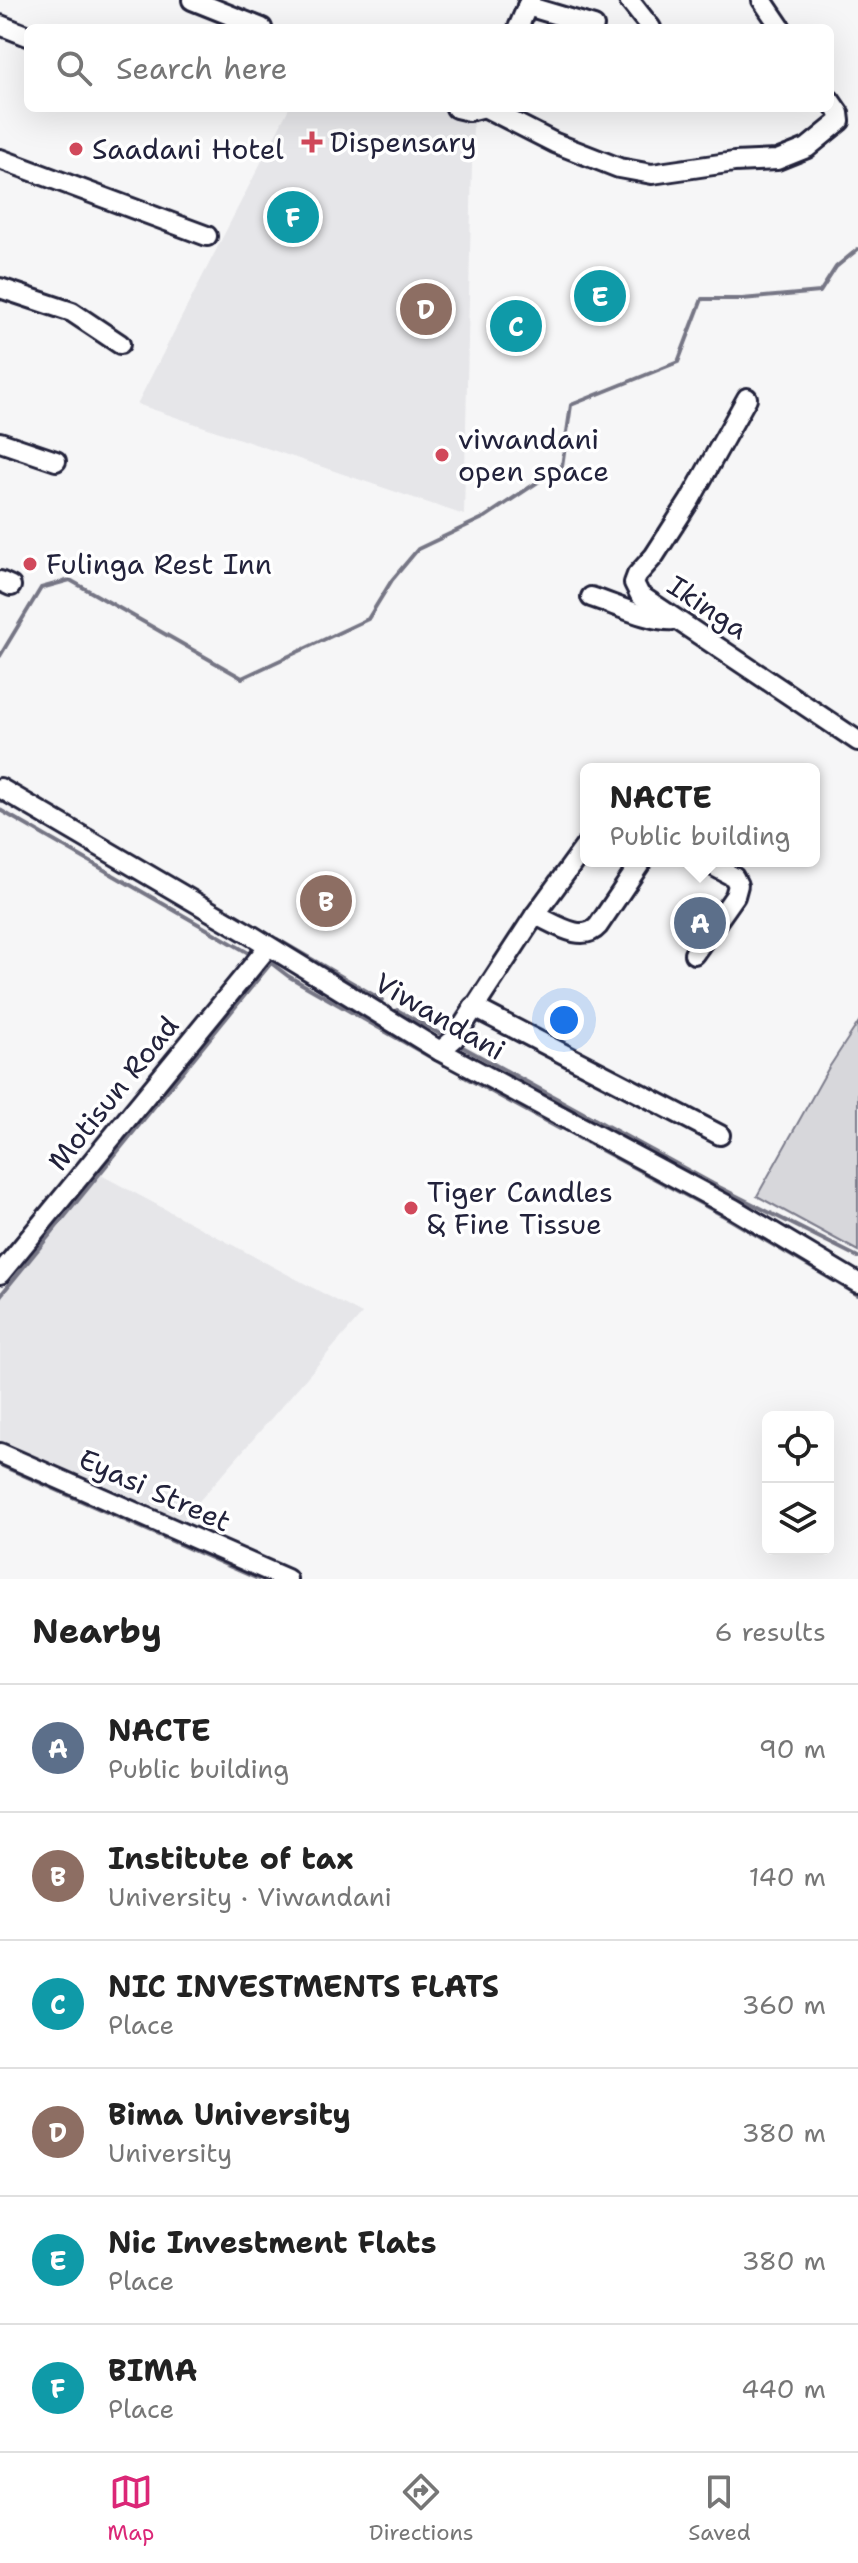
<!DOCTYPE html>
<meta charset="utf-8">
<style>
:root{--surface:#fff;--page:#f2f2f2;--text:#222;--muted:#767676;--line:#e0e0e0;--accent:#db2777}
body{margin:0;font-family:"Shantell Sans",sans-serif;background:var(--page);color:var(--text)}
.controls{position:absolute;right:24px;bottom:24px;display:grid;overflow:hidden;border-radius:12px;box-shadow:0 8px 32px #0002}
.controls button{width:72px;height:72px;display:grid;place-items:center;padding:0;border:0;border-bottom:2px solid var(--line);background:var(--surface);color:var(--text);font:40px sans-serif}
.you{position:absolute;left:564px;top:1020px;width:28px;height:28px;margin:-20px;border:6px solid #fff;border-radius:50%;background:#1a73e8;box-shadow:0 0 0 12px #1a73e833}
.badge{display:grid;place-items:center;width:52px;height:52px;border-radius:50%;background:var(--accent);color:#fff;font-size:26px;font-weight:700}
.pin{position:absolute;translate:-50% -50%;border:4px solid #fff;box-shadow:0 2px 8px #0006}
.popup{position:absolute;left:580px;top:763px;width:240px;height:104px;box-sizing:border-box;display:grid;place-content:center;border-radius:12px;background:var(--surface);filter:drop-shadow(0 2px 6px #0005);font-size:26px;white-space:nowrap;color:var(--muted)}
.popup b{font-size:30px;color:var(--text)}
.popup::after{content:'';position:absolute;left:50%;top:100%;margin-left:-16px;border:16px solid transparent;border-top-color:var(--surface)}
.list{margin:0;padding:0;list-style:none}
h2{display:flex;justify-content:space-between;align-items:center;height:104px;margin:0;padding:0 32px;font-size:34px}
h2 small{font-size:26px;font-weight:400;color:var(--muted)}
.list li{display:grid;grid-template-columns:52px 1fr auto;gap:24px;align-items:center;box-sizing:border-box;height:128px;padding:0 32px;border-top:2px solid var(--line)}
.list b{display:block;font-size:30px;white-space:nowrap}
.list p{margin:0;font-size:26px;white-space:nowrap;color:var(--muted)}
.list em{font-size:26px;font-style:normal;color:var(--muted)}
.icon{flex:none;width:44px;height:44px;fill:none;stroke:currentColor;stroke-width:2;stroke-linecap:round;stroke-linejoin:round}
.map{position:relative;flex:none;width:858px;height:1579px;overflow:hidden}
.search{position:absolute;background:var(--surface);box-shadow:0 8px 32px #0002;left:24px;right:24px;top:24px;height:88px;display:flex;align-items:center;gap:20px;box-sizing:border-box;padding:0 28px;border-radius:12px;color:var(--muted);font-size:30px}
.sheet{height:872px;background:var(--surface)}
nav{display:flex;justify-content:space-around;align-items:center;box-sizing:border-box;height:112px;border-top:2px solid var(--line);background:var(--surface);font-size:22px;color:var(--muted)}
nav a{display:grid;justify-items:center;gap:4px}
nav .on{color:var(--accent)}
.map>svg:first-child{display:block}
</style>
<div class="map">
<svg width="858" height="1579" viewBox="0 0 858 1579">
<rect width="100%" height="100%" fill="#f6f6f7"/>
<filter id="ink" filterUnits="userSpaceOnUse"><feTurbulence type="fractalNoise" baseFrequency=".0125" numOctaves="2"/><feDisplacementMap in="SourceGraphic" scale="16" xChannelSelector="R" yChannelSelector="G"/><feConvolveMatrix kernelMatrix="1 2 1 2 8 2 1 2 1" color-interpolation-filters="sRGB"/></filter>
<g filter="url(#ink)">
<g fill="#e6e6e9">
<path d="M 289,108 L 438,108 L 473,122 L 464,515 L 137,404 Z"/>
<path d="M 101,1175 L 362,1314 L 180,1523 L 0,1445 L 0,1293 Z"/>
</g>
<path fill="#d7d7db" stroke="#7c7c8b" stroke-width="2" d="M 858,1023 L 858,1251 L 757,1196 L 828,1069 Z"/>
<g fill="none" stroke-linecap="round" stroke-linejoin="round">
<g stroke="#767685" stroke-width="4">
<path d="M 0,656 L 41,588 L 70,580 L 242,678 L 368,619 L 392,580 L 418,549 L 485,517 L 562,466 L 571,405 L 678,362 L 702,299 L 742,299 L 820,292 L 836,267 L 858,249"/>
<path d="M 0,810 L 252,955"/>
<path d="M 277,939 L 382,1000"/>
<path d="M 397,1010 L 442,1035"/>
<path d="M 459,1045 L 713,1184 L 858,1257"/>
<path d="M 461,1075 L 560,1129"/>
<path d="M 577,1137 L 724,1216 L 858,1295"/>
<path d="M 0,1258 L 86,1155"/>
<path d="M 0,1296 L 271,963 L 288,976 L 444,1065"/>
<path d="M 0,1465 L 258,1579"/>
</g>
<g stroke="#22223b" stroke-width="24">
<g id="minor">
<path d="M 192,0 L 262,28"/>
<path d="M 629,0 L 651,28"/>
<path d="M 762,0 L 781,28"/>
<path d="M 527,6 L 594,26"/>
<path d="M 0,25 L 28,36"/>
<path d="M 518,28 L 530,0"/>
<path d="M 456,108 L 469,111 L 481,108"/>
<path d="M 486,108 L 555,143 L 619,168 L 652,174 L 734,162 L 777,160 L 807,148 L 840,121 L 839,113 L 830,100"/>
<path d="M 0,159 L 207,236"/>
<path d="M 0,288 L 72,312 L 120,344"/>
<path d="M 747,398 L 690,500 L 654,556 L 637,575 L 634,583 L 640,595 L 858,741"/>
<path d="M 0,442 L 56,461"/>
<path d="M 0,581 L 11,586"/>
<path d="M 591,597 C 614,604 651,622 673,620"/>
<path d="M 0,788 L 251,935 L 440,1051 L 734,1209 L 858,1283"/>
<path d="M 535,915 C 554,923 582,944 598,926 L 642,861"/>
<path d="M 694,954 L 735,896 L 738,885 L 734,877 L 704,861"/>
<path d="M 473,1007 L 720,1135"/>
<path d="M 440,1051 L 454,1039 L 535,915 L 586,845"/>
<path d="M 0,1274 L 268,947"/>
<path d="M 0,1453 L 287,1579"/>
</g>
</g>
<use href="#minor" stroke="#fff" stroke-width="18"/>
</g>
</g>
<g fill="#d1495b" stroke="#fff" stroke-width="3">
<path d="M308 130h8v8h8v8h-8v8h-8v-8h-8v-8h8z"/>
<circle cx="76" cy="149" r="8"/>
<circle cx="442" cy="455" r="8"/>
<circle cx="30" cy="564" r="8"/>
<circle cx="411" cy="1208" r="8"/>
</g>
<g text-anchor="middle" stroke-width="7" stroke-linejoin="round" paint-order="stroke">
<g font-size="28" fill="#22223b" stroke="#fff" text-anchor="start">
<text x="330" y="152">Dispensary</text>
<text x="92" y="159">Saadani Hotel</text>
<text x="458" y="449">viwandani<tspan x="458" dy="32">open space</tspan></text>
<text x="46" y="574">Fulinga Rest Inn</text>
<text x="427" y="1202">Tiger Candles<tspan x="427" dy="32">&amp; Fine Tissue</tspan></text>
</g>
<g font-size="28" fill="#22223b" stroke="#fff">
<text transform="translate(708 607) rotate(34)" y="10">Ikinga</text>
<text transform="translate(440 1016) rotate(30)" y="10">Viwandani</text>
<text transform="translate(113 1093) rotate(-51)" y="10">Motisun Road</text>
<text transform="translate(155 1490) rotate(24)" y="10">Eyasi Street</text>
</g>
</g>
</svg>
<div class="controls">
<button><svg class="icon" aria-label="locate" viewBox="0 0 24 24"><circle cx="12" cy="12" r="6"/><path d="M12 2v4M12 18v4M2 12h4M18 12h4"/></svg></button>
<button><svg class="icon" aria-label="layers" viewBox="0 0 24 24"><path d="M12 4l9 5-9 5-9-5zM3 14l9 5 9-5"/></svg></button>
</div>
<div class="you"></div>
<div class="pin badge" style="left:700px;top:923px;background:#5c6f8a">A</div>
<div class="popup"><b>NACTE</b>Public building</div>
<div class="pin badge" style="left:326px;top:901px;background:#8d6e63">B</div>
<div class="pin badge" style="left:516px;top:326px;background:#0f9aa8">C</div>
<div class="pin badge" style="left:426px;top:309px;background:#8d6e63">D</div>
<div class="pin badge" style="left:600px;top:296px;background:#0f9aa8">E</div>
<div class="pin badge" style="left:293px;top:217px;background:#0f9aa8">F</div>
<div class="search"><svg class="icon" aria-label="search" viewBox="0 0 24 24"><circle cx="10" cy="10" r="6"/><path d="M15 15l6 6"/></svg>Search here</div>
</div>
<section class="sheet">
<h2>Nearby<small>6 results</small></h2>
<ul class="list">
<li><span class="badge" style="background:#5c6f8a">A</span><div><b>NACTE</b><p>Public building</p></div><em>90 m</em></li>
<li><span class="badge" style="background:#8d6e63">B</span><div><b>Institute of tax</b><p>University · Viwandani</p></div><em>140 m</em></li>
<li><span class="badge" style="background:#0f9aa8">C</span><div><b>NIC INVESTMENTS FLATS</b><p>Place</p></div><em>360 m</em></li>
<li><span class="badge" style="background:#8d6e63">D</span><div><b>Bima University</b><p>University</p></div><em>380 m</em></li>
<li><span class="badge" style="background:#0f9aa8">E</span><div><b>Nic Investment Flats</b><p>Place</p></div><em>380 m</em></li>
<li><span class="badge" style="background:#0f9aa8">F</span><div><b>BIMA</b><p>Place</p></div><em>440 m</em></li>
</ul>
</section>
<nav>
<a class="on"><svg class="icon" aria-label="map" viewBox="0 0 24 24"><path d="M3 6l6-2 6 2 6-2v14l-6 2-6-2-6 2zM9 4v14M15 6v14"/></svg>Map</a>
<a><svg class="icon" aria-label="directions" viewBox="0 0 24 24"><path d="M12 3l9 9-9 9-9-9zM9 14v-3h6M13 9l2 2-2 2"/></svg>Directions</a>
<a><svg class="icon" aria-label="saved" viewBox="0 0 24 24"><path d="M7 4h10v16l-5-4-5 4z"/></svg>Saved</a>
</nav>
